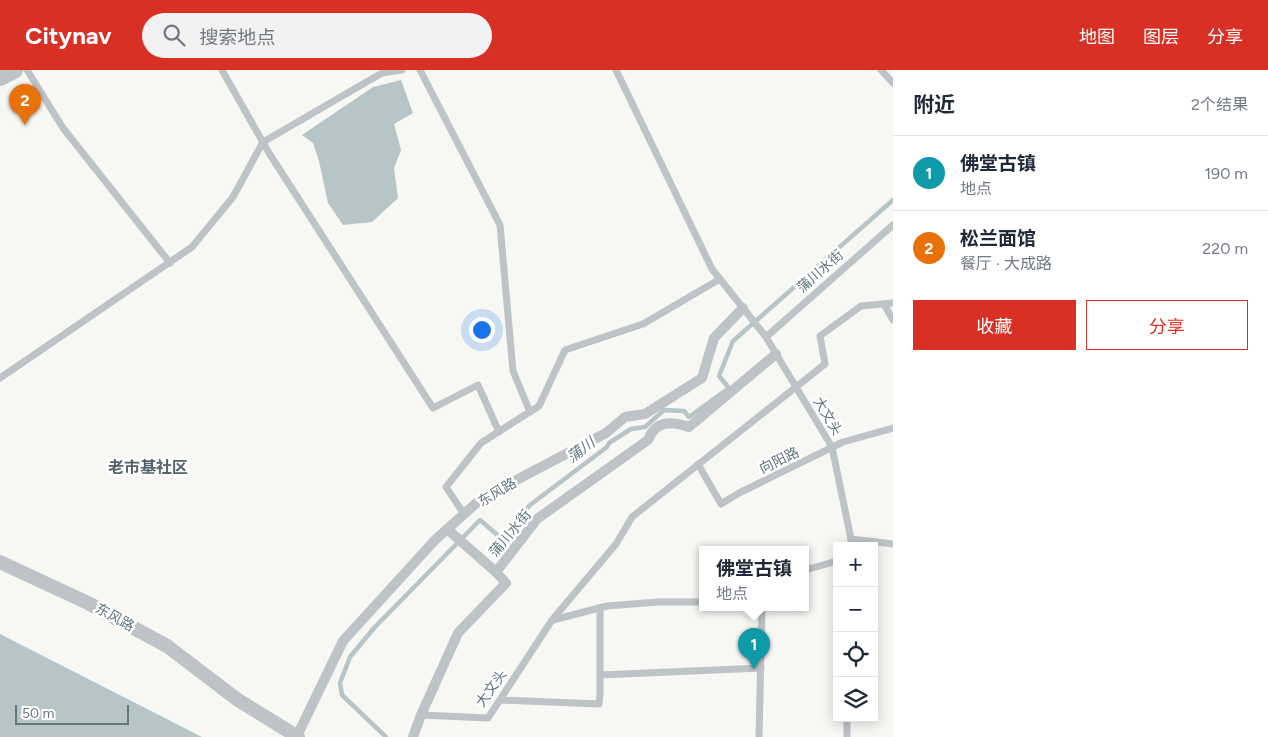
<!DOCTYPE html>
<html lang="zh">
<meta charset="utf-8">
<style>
:root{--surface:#fff;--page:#f2f2f3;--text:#1f2937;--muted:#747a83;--line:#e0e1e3;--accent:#d93025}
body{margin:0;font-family:Figtree,"Noto Sans SC",sans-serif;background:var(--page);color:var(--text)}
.controls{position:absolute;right:15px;bottom:15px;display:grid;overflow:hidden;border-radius:0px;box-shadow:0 2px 12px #0003}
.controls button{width:45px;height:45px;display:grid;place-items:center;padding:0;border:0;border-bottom:1px solid var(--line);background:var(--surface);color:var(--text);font:25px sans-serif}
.scale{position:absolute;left:15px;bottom:12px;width:114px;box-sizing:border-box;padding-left:5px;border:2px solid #62767e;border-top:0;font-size:14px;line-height:18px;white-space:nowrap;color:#62767e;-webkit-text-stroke:4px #fff;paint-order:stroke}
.you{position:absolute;left:481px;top:259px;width:18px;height:18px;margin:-12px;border:4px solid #fff;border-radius:50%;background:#1a73e8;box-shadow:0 0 0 8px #1a73e833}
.badge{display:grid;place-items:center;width:32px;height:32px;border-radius:50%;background:var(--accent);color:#fff;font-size:16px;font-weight:700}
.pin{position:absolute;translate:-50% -41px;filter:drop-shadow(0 1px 2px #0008)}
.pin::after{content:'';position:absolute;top:26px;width:18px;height:15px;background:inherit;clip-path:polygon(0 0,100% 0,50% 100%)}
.popup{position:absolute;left:699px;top:476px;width:110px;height:65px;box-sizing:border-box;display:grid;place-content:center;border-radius:0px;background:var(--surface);filter:drop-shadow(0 1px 4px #0005);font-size:16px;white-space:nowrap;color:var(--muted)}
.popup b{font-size:19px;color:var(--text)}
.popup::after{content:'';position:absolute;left:50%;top:100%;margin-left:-10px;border:10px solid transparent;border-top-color:var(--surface)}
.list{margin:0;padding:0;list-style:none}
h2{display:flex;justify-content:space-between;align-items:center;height:65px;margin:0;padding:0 20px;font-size:21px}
h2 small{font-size:16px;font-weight:400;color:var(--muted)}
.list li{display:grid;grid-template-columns:32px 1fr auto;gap:15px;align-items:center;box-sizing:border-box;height:75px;padding:0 20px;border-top:1px solid var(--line)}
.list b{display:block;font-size:19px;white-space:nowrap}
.list p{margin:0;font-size:16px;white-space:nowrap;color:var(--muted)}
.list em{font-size:16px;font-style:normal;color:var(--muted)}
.actions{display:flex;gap:10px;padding:15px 20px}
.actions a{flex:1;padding:11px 0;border:1px solid var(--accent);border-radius:0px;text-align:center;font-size:18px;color:var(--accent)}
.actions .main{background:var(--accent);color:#fff}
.icon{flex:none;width:28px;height:28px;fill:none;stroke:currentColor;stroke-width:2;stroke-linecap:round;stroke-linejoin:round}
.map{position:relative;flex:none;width:893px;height:667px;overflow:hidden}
header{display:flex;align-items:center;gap:30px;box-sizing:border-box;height:70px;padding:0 25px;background:var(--accent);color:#fff}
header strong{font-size:24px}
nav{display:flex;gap:28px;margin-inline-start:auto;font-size:18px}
.search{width:350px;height:45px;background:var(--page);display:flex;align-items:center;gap:12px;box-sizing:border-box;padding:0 18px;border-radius:28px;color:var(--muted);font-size:19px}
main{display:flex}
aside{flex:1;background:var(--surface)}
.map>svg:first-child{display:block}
</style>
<header>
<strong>Citynav</strong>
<div class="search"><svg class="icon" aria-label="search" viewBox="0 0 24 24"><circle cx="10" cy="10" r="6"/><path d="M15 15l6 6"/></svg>搜索地点</div>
<nav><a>地图</a><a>图层</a><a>分享</a></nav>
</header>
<main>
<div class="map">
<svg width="893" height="667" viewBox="0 0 893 667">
<rect width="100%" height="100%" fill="#f7f7f4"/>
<g fill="#b7c5c8">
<path d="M 401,10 L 413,43 L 394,54 L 401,80 L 394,98 L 398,128 L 372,152 L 343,155 L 328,133 L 319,91 L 313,73 L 302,65 L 373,17 Z"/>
<path d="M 0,564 L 202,667 L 0,667 Z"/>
</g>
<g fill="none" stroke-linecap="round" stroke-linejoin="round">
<path stroke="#b7c5c8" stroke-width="4.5" d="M 386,667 L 342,625 L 340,613 L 350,587 L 374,558 L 480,450 L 501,468 L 530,435 L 607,377 L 609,373 L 631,359 L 645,357 L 664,340 L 684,341 L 689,347 L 729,318 L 719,306 L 733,271 L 893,130"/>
<g stroke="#bdc3c6" stroke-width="7">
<path d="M 27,0 L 63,58 L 170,193"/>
<path d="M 222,0 L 269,83 L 433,338 L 478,315 L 499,362"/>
<path d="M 420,0 L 500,155 L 513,301 L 530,342"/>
<path d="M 616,0 L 712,199 L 766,267 L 832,377 L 851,469 L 851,476"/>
<path d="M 881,0 L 893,13"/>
<path d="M 884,234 L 893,250"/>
<path d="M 766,267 L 893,155"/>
<path d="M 0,308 L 192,177 L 233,127 L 263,72 L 382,3 L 402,0"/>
<path d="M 698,394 L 721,434 L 739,423 L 843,372 L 893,358"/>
<path d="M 464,444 L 446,417 L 481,373 L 539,336 L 565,280 L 643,254 L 720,209"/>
<path d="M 851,469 L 893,474"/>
<path d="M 805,500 L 837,491"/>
<path d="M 553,550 L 607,536 L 658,532 L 703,532"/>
<path d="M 600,605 L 761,598"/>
<path d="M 500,630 L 599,634 L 600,625 L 600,538"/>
<path d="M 421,645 L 488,648 L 552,550 L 616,474 L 632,447 L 825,294 L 820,266 L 861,236 L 893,233"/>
<path d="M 759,667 L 762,538"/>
<path d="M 847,667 L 847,648"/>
</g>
<g stroke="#bdc3c6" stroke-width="10">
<path d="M 447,459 L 496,502"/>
<path d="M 297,666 L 343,571 L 435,470 L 482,428 L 606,363 L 625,347 L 645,344 L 702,308 L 714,268 L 743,238"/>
<path d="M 413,667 L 421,645 L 458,563 L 506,513 L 496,502 L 537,449 L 648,370 C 656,350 671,351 689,357 L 776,284"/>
</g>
<path stroke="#bdc3c6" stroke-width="14" d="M 0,492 L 88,533 L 167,576 L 238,630 L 298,667"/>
<path stroke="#bdc3c6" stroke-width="18" d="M 0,7 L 14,0"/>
</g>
<g text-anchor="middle" stroke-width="5" stroke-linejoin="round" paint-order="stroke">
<g font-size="14" fill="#62767e" stroke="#fff">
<text transform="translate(820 201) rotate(-41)" y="5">蒲川水街</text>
<text transform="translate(828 346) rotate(59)" y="5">大文头</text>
<text transform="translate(779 390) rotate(-26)" y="5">向阳路</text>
<text transform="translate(497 422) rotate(-31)" y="5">东风路</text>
<text transform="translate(510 463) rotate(-50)" y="5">蒲川水街</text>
<text transform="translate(115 547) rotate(29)" y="5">东风路</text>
<text transform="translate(491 618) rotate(-54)" y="5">大文头</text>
</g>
<g font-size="15" font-style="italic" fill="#627b80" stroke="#fff">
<text transform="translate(581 380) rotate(-37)" y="5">蒲川</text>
</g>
<g font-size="16" font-weight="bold" fill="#54636a" stroke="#fff">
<text x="148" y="403">老市基社区</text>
</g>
</g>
</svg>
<div class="controls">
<button>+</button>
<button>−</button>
<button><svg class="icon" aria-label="locate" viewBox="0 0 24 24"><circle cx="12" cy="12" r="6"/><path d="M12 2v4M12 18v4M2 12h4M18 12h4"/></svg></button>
<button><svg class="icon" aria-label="layers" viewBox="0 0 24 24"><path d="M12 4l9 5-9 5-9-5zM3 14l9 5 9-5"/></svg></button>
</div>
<div class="scale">50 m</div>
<div class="you"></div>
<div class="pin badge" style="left:754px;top:599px;background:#0f9aa8">1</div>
<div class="popup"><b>佛堂古镇</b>地点</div>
<div class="pin badge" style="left:25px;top:55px;background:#e8710a">2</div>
</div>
<aside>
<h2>附近<small>2个结果</small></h2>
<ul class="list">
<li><span class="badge" style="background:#0f9aa8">1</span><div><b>佛堂古镇</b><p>地点</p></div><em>190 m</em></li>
<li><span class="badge" style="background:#e8710a">2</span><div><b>松兰面馆</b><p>餐厅 · 大成路</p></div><em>220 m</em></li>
</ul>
<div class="actions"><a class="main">收藏</a><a>分享</a></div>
</aside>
</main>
